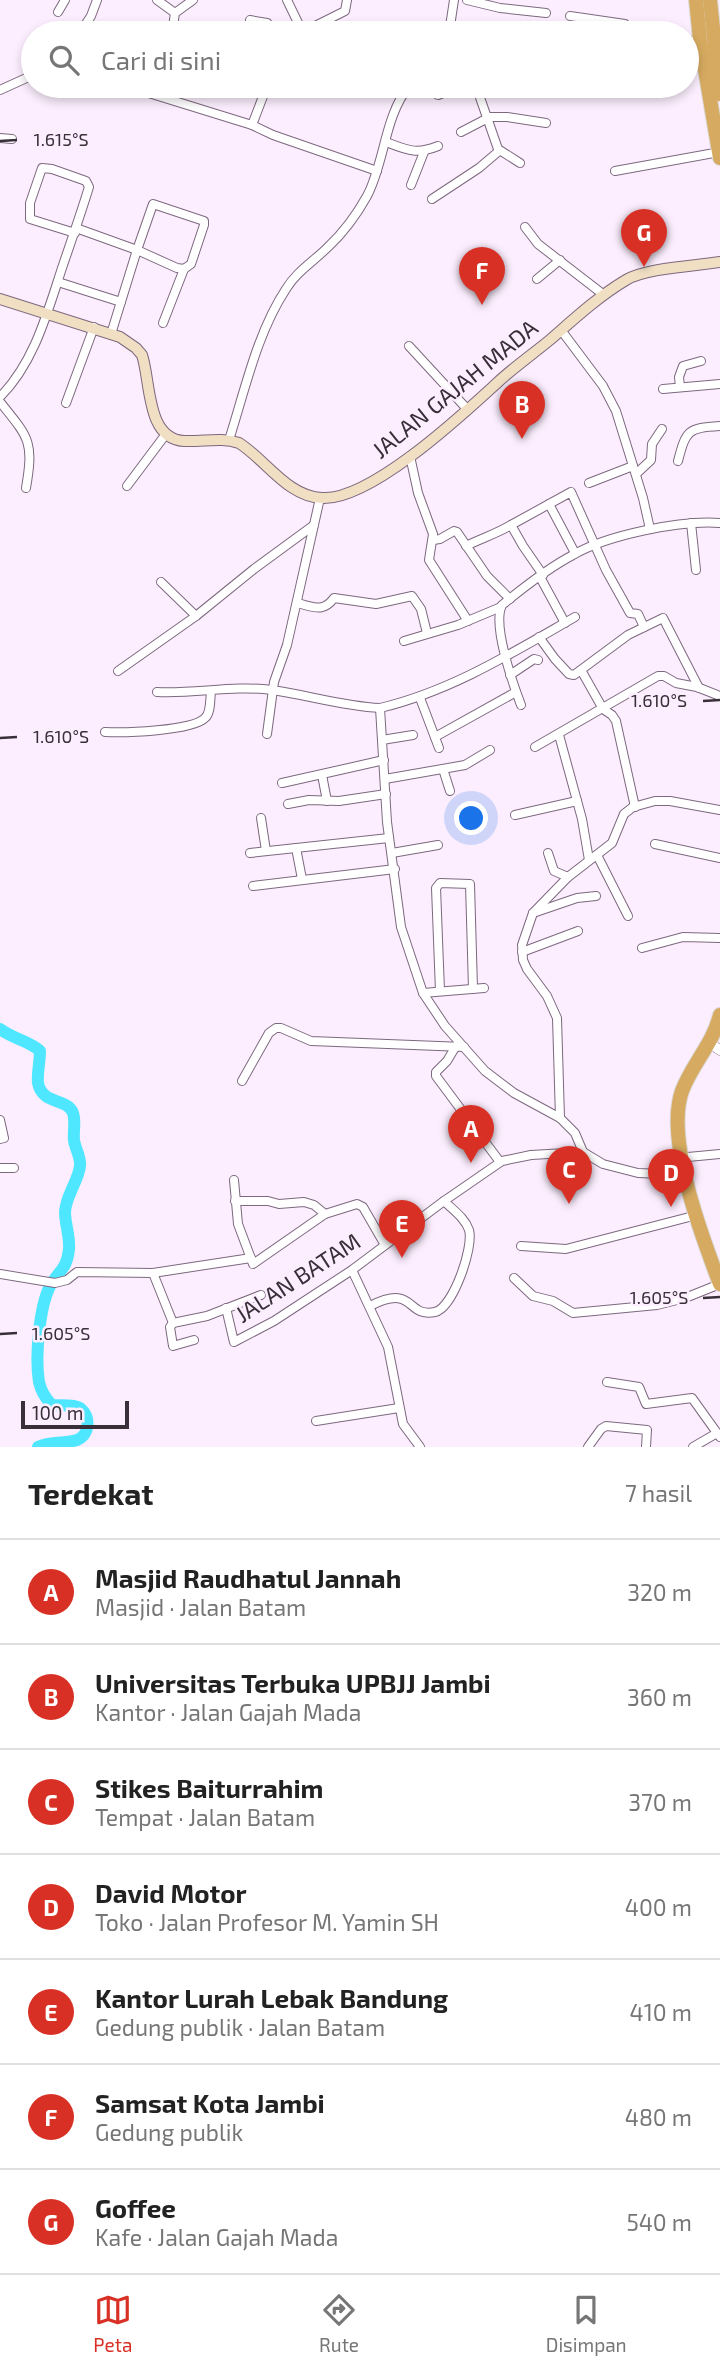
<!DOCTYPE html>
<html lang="id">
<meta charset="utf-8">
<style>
:root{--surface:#fff;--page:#f2f2f2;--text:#222;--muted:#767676;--line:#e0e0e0;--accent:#d93025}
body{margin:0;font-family:"Exo 2",sans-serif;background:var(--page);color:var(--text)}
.scale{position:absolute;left:21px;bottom:18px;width:108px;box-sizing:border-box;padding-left:7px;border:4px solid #382f39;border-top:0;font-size:19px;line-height:24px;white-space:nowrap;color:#382f39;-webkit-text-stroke:5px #fceefe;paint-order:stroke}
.you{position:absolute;left:472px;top:819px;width:24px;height:24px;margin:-18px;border:5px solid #fff;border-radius:50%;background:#1a73e8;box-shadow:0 0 0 10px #1a73e833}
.badge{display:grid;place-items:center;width:46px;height:46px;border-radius:50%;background:var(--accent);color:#fff;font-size:23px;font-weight:700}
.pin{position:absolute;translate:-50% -58px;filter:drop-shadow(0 2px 4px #0008)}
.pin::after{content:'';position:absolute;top:37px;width:24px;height:21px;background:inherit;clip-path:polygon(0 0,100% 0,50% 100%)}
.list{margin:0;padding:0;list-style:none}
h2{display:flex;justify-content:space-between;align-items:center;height:91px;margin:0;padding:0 28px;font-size:30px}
h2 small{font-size:23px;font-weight:400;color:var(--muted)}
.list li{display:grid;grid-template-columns:46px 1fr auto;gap:21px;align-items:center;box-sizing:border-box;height:105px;padding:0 28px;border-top:2px solid var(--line)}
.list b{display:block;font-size:26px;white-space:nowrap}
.list p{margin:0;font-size:23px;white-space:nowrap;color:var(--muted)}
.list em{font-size:23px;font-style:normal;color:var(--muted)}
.icon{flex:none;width:38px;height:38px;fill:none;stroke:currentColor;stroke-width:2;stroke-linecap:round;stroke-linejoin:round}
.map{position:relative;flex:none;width:720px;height:1447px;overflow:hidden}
.search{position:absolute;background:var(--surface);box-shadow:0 4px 10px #0003;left:21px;right:21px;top:21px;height:77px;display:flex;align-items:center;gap:18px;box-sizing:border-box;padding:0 24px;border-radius:38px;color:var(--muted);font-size:26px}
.sheet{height:826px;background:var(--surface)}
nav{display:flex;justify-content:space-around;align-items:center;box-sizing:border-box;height:98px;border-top:2px solid var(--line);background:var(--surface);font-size:19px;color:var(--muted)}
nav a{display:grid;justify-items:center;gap:4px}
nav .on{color:var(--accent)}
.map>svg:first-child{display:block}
</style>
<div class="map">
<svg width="720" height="1447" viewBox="0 0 720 1447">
<rect width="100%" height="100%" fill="#fceefe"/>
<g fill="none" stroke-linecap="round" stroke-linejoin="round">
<path stroke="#4fe7ff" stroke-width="12" d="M 0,1029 C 13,1039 30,1041 40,1051 C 40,1061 37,1074 38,1083 C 42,1105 68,1098 73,1113 C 76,1121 73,1131 74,1140 C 75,1149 81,1156 80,1166 C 78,1182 66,1195 65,1212 C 65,1224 70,1236 69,1249 C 67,1270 58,1271 50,1286 C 39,1308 35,1358 39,1382 C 41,1391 45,1398 52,1405 C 60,1406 73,1404 80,1408 C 91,1416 90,1435 77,1440 C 64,1444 51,1441 38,1447"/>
<g stroke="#7d687f" stroke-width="10">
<g id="minor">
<path d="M 157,0 L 175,13"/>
<path d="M 287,0 L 303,33"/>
<path d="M 467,0 L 500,8 L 546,13"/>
<path d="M 58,12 L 65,0"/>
<path d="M 570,16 L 625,24 L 633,33"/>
<path d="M 250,20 L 267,23 L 266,33"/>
<path d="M 303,32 L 345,11 L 347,0"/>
<path d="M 80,33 L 91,16 L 97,0"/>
<path d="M 172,33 L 175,13 L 193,0"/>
<path d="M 357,33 L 366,27"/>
<path d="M 449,33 L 454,0"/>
<path d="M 687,42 L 703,40"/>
<path d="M 126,86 L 252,125 L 273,135 L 377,171"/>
<path d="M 394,86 L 405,91"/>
<path d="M 476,86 L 498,149 L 520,163"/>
<path d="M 480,86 L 502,86"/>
<path d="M 0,90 L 33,75"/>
<path d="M 438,95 L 460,86"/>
<path d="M 252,125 L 267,86"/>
<path d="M 461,132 L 490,117 L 507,117 L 546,123"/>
<path d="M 0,138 L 12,139"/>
<path d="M 386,142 C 407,150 416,155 438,146"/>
<path d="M 615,171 L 720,152"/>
<path d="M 411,185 L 424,152"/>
<path d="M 432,199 L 479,168 L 499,151"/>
<path d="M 153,204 L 204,221 L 204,225 L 191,264 L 184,269 L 177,268 L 137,250 Z"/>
<path d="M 525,227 L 538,244 L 604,295"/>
<path d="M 76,228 L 137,250 L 111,334"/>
<path d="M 537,279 L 560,260"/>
<path d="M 58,282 L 121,302"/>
<path d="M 163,323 L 184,269"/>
<path d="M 561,330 L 603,386 L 616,411 L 643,498 L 650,529"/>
<path d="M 409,346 L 468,410"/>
<path d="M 680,387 L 679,377 L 683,366 L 701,361"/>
<path d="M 663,389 L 720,384"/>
<path d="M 0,397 C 35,362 48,310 63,265 C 72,239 81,213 89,187 L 86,181 L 52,169 L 42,168 L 30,203 L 30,219 L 75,233"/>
<path d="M 0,402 C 29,438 34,441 26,488"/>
<path d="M 66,403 L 94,327"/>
<path d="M 229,440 C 245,390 257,333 286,289 C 296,272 314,261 328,247 C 343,233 357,214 367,196 C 385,162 384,117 409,86"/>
<path d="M 410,456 L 418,493 L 433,534 L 429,560 L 468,621"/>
<path d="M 678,461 C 686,430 688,428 720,426"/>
<path d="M 636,474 L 651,460 L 652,444 L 662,429"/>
<path d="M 589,483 L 633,466"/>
<path d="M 127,486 L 166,434"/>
<path d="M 549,504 L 575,553"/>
<path d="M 691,523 L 696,570"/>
<path d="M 433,540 L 440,539 L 454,531 L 457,532 L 487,576 L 510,599"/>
<path d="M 466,546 C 482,538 496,534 511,525"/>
<path d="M 543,575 L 523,546 L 511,525 L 571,492 L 606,570 L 630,613 L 638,614 L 644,627"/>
<path d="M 540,577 L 565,623"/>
<path d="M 161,582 L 196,616"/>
<path d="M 297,603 C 314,607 323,613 334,598 L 376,604 L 412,596 L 421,609 L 427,633"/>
<path d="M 575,617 C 512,653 451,691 380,708 L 387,822 L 401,927 L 423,993 L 445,1026 L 485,1071 L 514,1093 L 560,1118 L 575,1133 L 583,1152"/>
<path d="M 539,637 L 555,659 L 569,674 L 574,675 L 628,635 L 663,618 L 699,688"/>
<path d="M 404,641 L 458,625 L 501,607"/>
<path d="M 581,670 L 603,709 L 612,715 L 616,721 L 635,807"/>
<path d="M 118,671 L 196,616 L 254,569 L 314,525"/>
<path d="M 510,675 L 534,659 L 538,660"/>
<path d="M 157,692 C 195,694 234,685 272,690 C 308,695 342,706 380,708"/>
<path d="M 420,698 L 439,748"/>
<path d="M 521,705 C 513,684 492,625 502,605 C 524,587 548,568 573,555 C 607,535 681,520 720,523"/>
<path d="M 105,732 C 124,733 192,731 205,718 C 211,713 210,699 211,691"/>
<path d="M 267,734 L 274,682 L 287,645 L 320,498"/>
<path d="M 559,735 L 582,819 L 589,860"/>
<path d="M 435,737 L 516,692"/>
<path d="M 382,740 L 413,735"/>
<path d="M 535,747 L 658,676 L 664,676 L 676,683 L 697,687 L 720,696"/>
<path d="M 443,769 L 450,791"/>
<path d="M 322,775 L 327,801"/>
<path d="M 385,779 L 465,765 L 490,750"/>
<path d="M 282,783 L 384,760"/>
<path d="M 288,804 L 309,800 L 339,801 L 386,794"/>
<path d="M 515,815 L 577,801"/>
<path d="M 261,818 L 266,851"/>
<path d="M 655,844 L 720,858"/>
<path d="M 296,848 L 302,879"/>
<path d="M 250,853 L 389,838"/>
<path d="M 392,853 L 438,845"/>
<path d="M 548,853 L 554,871 L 568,877"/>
<path d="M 597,855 L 628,916"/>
<path d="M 253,886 L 395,869"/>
<path d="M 533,913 L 577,898 L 596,896"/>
<path d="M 642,948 L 683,937 L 720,938"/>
<path d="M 522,952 L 578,931"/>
<path d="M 440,991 L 436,888 L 440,883 L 470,884 L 473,989"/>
<path d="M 423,993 L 484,988"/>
<path d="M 456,1046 L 447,1061 L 436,1072 L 436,1076 L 500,1162"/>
<path d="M 242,1081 L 269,1033 L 276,1028 L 281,1028 L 311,1041 L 464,1047"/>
<path d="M 560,1118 L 557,1018 L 547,996 L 527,969 L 523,960 L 522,945 L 533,913 L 568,877 L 612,843 L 624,814 L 633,807 L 655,801 L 670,801 L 720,810"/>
<path d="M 0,1120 L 4,1138 L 0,1139"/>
<path d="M 688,1157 L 720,1154"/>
<path d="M 0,1168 L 14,1168"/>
<path d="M 234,1180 L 238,1224 L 253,1264 L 325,1214 L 357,1204 L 363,1207 L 385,1245"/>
<path d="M 235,1201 L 268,1201 L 279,1204 L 304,1202 L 314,1205 L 325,1214"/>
<path d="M 521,1246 L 566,1249 L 697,1215"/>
<path d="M 352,1270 L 388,1347 L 403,1424 L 420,1447"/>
<path d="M 153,1273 L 173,1323"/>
<path d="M 0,1274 L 55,1283 L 67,1280 L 77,1272 L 153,1273 L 251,1258"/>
<path d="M 514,1278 L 533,1296 L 553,1301 L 573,1313 L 657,1305 L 685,1298 L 720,1284"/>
<path d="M 370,1306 C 416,1283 405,1318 435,1312 C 453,1308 474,1247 469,1230 C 465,1218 453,1210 444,1201"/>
<path d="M 226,1308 L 234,1342 L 274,1321 L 352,1270 L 444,1201 L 502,1161 L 531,1155 L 583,1152 L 603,1164 L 638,1173 L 686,1175"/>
<path d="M 194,1340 L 173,1346 L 170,1327 L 173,1323 L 207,1316 L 261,1295"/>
<path d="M 607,1382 L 639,1387 L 646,1404 L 692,1398 L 720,1437"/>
<path d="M 316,1421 L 399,1408"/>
<path d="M 588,1447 L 601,1429 L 606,1426 L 647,1430 L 646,1447"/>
<path d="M 693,1447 L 717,1433"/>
</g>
</g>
<g stroke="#7d687f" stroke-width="11">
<path id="tertiary" d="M 717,1048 L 720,1050"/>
</g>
<g stroke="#7d687f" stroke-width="12">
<path id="secondary" d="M 0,299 L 120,337 L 136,348 L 142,355 C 151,382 146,439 184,441 C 203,442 221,437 239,443 C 266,460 288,497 322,498 C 370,501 462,415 497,383 C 514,367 533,354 551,339 C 575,318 599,296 626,280 C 646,268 695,266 720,262"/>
</g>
<g stroke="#dbdadb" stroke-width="16">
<g id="trunk">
<path d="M 696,0 L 700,40 L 720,158"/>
<path d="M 710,0 L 720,94"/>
<path d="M 720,1015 C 713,1044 692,1064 682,1091 C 665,1139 702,1237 720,1284"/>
</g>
</g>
<use href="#minor" stroke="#fff" stroke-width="8"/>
<use href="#tertiary" stroke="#fff" stroke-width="10"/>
<use href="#secondary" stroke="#f0dfc3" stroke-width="10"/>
<use href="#trunk" stroke="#d6aa60" stroke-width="14"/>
</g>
<path fill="none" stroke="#382f39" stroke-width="2.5" d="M 0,141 L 17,140M 703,701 L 720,700M 0,738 L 17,737M 703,1298 L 720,1297M 0,1334 L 17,1333"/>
<g text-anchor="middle" stroke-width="5" stroke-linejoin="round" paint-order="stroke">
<g font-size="23" fill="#382f39" stroke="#fceefe">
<text transform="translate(455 389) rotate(-39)" y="8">JALAN GAJAH MADA</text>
<text transform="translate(298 1278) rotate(-33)" y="8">JALAN BATAM</text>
</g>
</g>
<g font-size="18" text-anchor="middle" fill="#382f39" stroke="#fceefe" stroke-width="5" stroke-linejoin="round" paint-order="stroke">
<text x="61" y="146">1.615°S</text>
<text x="659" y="707">1.610°S</text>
<text x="61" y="743">1.610°S</text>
<text x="659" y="1304">1.605°S</text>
<text x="61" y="1340">1.605°S</text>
</g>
</svg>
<div class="scale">100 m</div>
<div class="you"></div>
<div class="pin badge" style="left:471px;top:1163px">A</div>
<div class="pin badge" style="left:522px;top:439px">B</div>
<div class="pin badge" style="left:569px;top:1204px">C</div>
<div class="pin badge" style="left:671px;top:1207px">D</div>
<div class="pin badge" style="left:402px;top:1258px">E</div>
<div class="pin badge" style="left:482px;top:305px">F</div>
<div class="pin badge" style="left:644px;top:267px">G</div>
<div class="search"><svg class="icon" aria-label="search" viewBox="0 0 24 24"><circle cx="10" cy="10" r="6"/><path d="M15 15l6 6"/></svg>Cari di sini</div>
</div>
<section class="sheet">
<h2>Terdekat<small>7 hasil</small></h2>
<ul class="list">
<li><span class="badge">A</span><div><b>Masjid Raudhatul Jannah</b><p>Masjid · Jalan Batam</p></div><em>320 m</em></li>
<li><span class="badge">B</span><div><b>Universitas Terbuka UPBJJ Jambi</b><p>Kantor · Jalan Gajah Mada</p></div><em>360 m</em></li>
<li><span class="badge">C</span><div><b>Stikes Baiturrahim</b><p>Tempat · Jalan Batam</p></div><em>370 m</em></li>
<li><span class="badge">D</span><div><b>David Motor</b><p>Toko · Jalan Profesor M. Yamin SH</p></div><em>400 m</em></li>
<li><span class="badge">E</span><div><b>Kantor Lurah Lebak Bandung</b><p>Gedung publik · Jalan Batam</p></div><em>410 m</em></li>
<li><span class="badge">F</span><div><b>Samsat Kota Jambi</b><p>Gedung publik</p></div><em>480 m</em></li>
<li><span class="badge">G</span><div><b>Goffee</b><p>Kafe · Jalan Gajah Mada</p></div><em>540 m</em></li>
</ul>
</section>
<nav>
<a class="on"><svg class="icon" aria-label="map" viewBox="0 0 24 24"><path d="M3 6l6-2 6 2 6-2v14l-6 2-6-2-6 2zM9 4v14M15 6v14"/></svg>Peta</a>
<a><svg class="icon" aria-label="directions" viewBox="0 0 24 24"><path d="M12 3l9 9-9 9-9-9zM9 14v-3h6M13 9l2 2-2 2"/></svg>Rute</a>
<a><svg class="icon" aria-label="saved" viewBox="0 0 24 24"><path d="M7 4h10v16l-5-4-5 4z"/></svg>Disimpan</a>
</nav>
